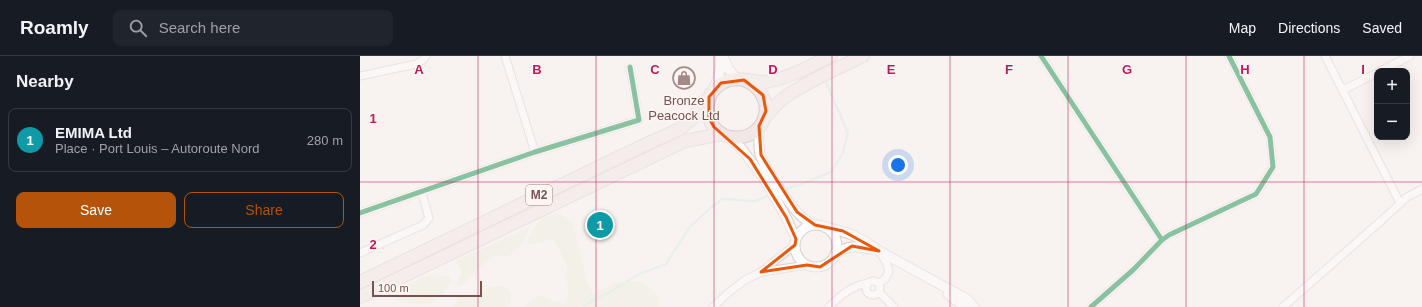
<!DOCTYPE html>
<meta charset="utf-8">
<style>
:root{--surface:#171b24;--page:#20242c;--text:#f1f3f6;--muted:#9ea1a6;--line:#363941;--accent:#b45309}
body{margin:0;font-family:Arial,sans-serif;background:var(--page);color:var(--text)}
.controls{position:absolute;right:12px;top:12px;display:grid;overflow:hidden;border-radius:8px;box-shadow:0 4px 16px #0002}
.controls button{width:36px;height:36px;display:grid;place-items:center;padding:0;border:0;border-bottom:1px solid var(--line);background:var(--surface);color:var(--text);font:20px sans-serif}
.scale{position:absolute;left:12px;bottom:10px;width:110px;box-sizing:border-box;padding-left:4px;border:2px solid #77524f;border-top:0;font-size:11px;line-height:14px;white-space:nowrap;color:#77524f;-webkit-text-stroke:3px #fef6f2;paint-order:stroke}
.you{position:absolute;left:538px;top:109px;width:14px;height:14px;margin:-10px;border:3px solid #fff;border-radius:50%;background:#1a73e8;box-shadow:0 0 0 6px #1a73e833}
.badge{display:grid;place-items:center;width:26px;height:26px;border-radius:50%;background:var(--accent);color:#fff;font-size:13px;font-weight:700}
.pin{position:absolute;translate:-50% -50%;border:2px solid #fff;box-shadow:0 1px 4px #0006}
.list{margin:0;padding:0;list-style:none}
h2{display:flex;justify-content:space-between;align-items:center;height:52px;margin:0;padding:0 16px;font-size:17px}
h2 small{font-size:13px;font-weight:400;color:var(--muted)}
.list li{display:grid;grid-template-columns:26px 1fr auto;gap:12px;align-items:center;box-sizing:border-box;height:64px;margin:0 8px 8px;padding:0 8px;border:1px solid var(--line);border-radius:8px}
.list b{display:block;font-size:15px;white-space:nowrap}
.list p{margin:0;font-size:13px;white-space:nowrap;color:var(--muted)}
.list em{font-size:13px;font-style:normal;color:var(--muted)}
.actions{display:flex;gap:8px;padding:12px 16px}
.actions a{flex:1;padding:9px 0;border:1px solid var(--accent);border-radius:8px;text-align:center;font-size:14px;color:var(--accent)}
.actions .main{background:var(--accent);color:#fff}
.icon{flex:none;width:22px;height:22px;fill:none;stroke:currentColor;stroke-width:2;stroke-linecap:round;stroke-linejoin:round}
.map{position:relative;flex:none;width:1062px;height:251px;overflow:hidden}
header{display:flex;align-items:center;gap:24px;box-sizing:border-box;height:56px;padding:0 20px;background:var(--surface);border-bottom:1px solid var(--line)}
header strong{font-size:19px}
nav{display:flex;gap:22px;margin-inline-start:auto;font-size:14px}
.search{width:280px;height:36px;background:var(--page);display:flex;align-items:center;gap:10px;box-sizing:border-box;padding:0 14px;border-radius:8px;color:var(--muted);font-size:15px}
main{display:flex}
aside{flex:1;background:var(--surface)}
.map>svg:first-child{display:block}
</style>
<header>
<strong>Roamly</strong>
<div class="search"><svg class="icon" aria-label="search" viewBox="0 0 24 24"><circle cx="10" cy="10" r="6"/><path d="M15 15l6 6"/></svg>Search here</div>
<nav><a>Map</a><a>Directions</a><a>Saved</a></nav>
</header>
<main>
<aside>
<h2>Nearby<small></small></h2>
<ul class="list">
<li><span class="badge" style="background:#0f9aa8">1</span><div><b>EMIMA Ltd</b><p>Place · Port Louis – Autoroute Nord</p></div><em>280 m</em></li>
</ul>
<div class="actions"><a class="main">Save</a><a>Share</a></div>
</aside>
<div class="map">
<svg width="1062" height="251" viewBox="0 0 1062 251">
<rect width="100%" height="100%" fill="#f8f2f0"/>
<g fill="#ebeedb">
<path d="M 198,157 L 212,165 L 227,226 L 233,238 L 255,227 L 271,225 L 284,227 L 296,239 L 299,245 L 298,251 L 165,251 L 167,248 L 179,240 C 188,241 195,247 205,247 L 209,237 L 206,223 L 207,209 L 195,185 L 189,183 L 173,188 L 167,187 C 173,170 180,160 198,157 Z"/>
<path d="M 170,171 C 166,183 158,194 147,201 L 134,199 L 101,230 L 95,229 L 102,217 L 96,205 Z"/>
<path d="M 69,219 L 88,220 L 91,225 C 79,251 65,251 36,244 L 35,238 L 45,229 Z"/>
<path d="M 144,230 L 151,237 L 151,245 L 148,251 L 93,251 L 99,240 L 119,237 L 129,231 Z"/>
</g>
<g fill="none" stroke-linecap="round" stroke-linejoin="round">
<g stroke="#d1eae5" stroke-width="2">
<path d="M 423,134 L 444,127 L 471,116 L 482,99 L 488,77 L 465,24"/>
<path d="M 224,251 L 231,245 L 247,238 L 277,219 L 306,208 L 329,172 L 348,154 L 362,143 L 395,145 L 410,139"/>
</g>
<g stroke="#d8cecc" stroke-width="9">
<g id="street">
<path d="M 145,0 L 175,96"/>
<path d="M 681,0 L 802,184"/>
<path d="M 965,0 L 1040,147"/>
<path d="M 1020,15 L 1050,0"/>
<path d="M 0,20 L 56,8 L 63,4 L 66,0"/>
<path d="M 983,34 L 1017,17"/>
<path d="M 0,157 L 175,96 L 279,64 L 270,11"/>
<path d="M 0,197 L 63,169 L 69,162 L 62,137"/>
<path d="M 401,216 L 447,209"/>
<circle cx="513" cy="232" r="7"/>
<path d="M 519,227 L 525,223 L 529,216 L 527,208 L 520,196"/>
<path d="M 519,236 L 534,251"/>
<path d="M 353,251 L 368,237 L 385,224 L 401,216 L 435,189"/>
<path d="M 469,251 C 481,239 491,230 508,227"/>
<path d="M 731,251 L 773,214 L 802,184 L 809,179 L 896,138 L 913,111 L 910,81 L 869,0"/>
<path d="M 923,251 L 1021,165 L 1047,141 L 1062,133"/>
</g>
</g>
<g stroke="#d9cfcd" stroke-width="11">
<g id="secondary">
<path d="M 363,0 L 368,12 L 376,23"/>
<path d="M 354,33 L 360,15 L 361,0"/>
<path d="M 399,70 C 399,80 398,89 400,98 C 405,113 430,150 442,161 C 445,164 450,167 455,169"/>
<path d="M 367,80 L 381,92 L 403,121 L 426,161 L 436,183"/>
<circle cx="456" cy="190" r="21"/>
<path d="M 464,171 C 485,175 501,181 519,195 L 607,243 L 614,251"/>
<path d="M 475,198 C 492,187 498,191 517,194"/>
<path d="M 588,238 L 604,251"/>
</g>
</g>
<g stroke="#d9cecc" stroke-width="14">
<g id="highway">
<path d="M 384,24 C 421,39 407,87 370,81 C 362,79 355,74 351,67 C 347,58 346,47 351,38 C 355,32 360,27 367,25 C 378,20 391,26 403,26 C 426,24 450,10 471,0"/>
<path d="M 404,63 C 411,54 419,45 428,39 C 452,23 478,12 503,0"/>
<path d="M 0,226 L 280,91 L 320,73 L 333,62 L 349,41"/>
<path d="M 0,241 L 325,85 L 362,78"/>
</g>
</g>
<use href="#street" stroke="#fefdfd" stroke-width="7"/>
<use href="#secondary" stroke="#fefdfd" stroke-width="9"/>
<use href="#highway" stroke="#f1e7e7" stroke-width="12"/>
<g stroke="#fef6f2" stroke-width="8">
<g id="cycleway">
<path d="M 681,0 L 802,184"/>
<path d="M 0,157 L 175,96 L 279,64 L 270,11"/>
<path d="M 731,251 L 773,214 L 802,184 L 809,179 L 896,138 L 913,111 L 910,81 L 869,0"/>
</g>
</g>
<use href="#cycleway" stroke="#00873e" stroke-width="5"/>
</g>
<path d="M0 0H1062V251H0ZM 384,24 L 403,39 L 406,55 L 399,70 L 401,99 L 437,156 L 455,169 L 483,175 L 519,195 L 492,190 L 460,211 L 447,209 L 401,216 L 435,189 L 436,183 L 426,161 L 390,103 L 354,71 L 349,62 L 349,41 L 361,27 Z" fill="#f8f2f0" fill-opacity=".55" fill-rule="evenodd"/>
<path fill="none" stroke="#e8590c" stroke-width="3" stroke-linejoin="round" d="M 384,24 L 403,39 L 406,55 L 399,70 L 401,99 L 437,156 L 455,169 L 483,175 L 519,195 L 492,190 L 460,211 L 447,209 L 401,216 L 435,189 L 436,183 L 426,161 L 390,103 L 354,71 L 349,62 L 349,41 L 361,27 Z"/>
<path fill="none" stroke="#c2185b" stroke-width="1" stroke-opacity="0.55" d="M 118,0 L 118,251M 236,0 L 236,251M 354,0 L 354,251M 472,0 L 472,251M 590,0 L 590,251M 708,0 L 708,251M 826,0 L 826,251M 944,0 L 944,251M 0,126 L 1062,126"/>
<defs>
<g id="shop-ring" transform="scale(1.15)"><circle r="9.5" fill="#fef6f2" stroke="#a48a87" stroke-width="1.5"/><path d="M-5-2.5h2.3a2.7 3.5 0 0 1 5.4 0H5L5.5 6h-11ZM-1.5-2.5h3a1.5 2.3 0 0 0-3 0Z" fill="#a48a87"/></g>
</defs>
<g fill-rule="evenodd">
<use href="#shop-ring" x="324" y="22"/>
</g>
<g text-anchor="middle" stroke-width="3" stroke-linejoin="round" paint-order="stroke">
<rect fill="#fef6f2" stroke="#a08380" stroke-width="1" x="166" y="129" width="26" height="20" rx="3"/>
<g font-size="12" font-weight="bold" fill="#77524f">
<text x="179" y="143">M2</text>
</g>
<g font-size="13" fill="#77524f" stroke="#fef6f2">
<text x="324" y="49">Bronze<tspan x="324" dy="15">Peacock Ltd</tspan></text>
</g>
</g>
<g font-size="13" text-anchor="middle" font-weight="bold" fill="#c2185b" stroke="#fef6f2" stroke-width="3" stroke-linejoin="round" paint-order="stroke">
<text x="59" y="18">A</text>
<text x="177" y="18">B</text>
<text x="295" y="18">C</text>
<text x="413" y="18">D</text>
<text x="531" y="18">E</text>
<text x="649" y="18">F</text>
<text x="767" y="18">G</text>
<text x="885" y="18">H</text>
<text x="1003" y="18">I</text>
<text x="13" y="67">1</text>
<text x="13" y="193">2</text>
</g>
</svg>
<div class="controls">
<button>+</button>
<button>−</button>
</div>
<div class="scale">100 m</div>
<div class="you"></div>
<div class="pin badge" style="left:240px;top:169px;background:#0f9aa8">1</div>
</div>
</main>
